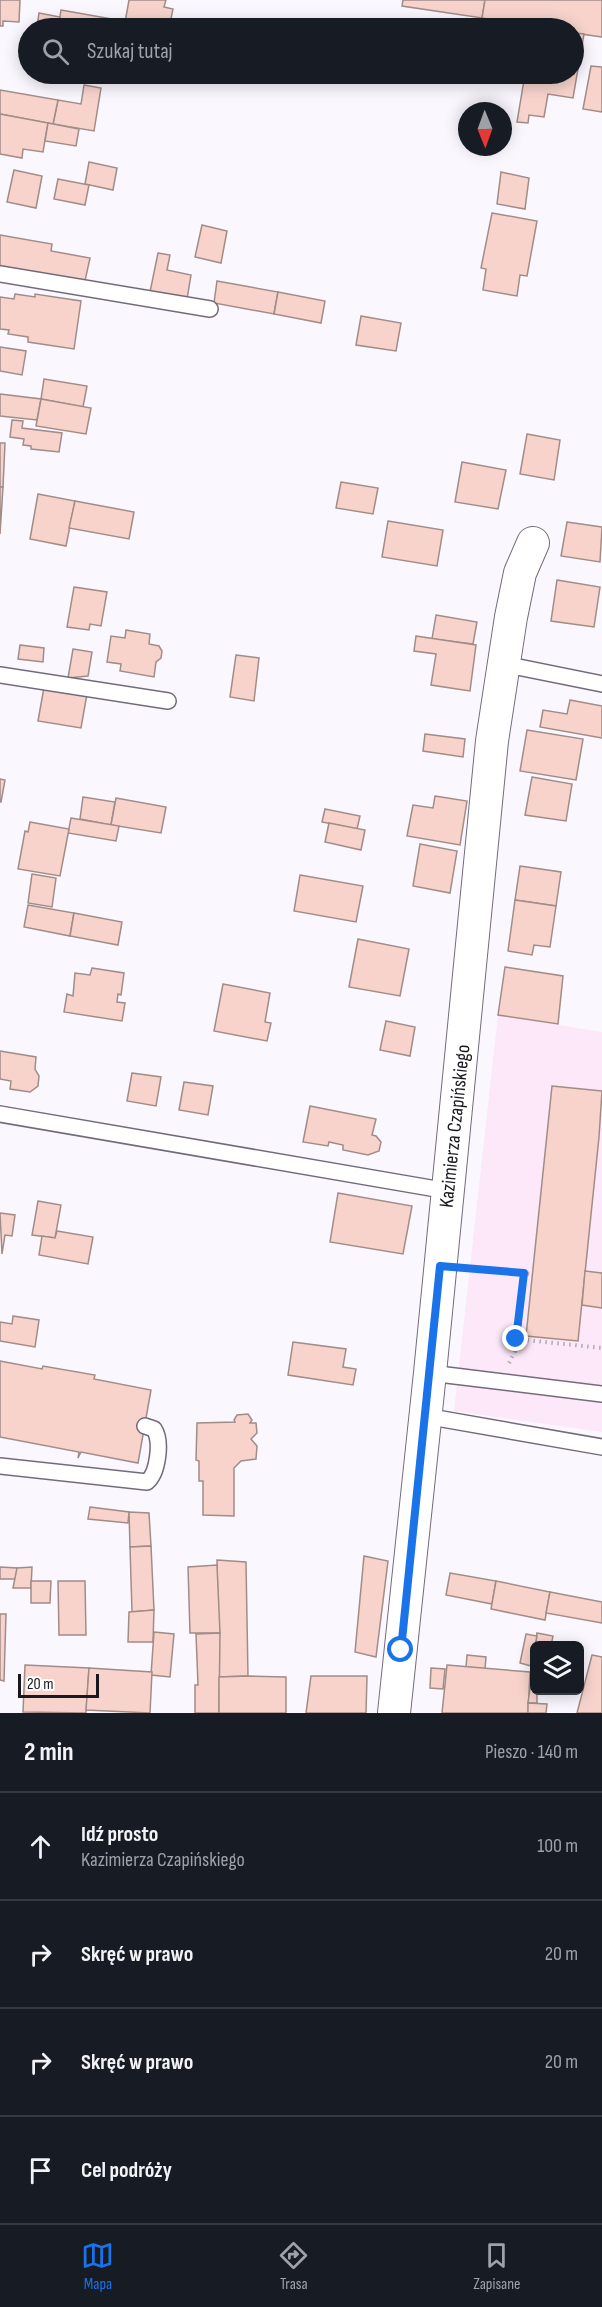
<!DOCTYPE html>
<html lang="pl">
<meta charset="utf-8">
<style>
:root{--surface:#171b24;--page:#242831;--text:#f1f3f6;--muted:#9ea1a6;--line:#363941;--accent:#1a73e8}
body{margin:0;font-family:"Sofia Sans Condensed",sans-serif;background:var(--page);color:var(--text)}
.controls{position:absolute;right:18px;bottom:18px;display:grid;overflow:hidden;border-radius:9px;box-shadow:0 3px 15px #0003}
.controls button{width:54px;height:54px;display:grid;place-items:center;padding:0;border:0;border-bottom:2px solid var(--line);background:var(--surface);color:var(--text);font:30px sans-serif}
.compass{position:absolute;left:458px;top:102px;width:54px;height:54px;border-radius:50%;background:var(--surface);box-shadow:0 3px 15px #0003;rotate:179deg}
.scale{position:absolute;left:18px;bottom:15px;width:81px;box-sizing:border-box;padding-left:6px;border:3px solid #1a171d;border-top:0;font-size:16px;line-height:21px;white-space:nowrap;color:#1a171d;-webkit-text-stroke:4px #fff;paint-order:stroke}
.stop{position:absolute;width:18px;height:18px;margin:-14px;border:4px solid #1a73e8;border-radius:50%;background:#fff}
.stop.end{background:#1a73e8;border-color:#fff;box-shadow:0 2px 6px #0008}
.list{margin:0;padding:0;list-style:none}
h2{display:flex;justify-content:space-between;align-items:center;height:78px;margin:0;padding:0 24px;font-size:26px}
h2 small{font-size:20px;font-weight:400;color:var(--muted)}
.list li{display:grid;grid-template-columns:39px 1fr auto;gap:18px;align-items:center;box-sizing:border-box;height:108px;padding:0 24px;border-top:2px solid var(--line)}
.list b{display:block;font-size:22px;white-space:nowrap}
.list p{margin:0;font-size:20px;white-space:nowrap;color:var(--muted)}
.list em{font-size:20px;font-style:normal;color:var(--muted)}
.icon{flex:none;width:33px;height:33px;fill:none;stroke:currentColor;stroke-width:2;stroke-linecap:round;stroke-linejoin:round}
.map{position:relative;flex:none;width:602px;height:1713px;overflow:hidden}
.search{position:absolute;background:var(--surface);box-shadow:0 3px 15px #0003;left:18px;right:18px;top:18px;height:66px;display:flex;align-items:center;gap:15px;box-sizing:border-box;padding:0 21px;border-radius:33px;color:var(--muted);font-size:22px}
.sheet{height:510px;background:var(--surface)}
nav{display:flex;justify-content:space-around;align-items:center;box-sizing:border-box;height:84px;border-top:2px solid var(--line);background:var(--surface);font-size:16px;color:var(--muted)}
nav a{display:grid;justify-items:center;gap:3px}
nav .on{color:var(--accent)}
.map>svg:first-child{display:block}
</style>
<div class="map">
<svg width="602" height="1713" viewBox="0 0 602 1713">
<rect width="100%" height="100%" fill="#fbf7ff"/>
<path fill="#fce8f8" d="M 498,1015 L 602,1032 L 602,1432 L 454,1411 Z"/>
<g fill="#f7d3cc" stroke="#a18c88" stroke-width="1.5">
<path d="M 0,0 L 20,0 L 19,22 L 3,21 L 3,26 L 0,26 Z"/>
<path d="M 129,0 L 166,0 L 164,7 L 173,9 L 169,28 L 124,28 Z"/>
<path d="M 403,0 L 485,0 L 482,18 L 402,6 Z"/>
<path d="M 485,0 L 602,0 L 602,37 L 574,33 L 574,28 L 548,28 L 482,18 Z"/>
<path d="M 61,10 L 118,20 L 117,28 L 58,28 Z"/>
<path d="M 39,13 L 60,17 L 58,28 L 37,28 Z"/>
<path d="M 574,33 L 584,34 L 573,98 L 548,94 L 544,117 L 529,115 L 528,123 L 517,122 L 525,74 L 574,74 Z"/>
<path d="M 591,66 L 602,67 L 602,112 L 583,109 Z"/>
<path d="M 84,85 L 101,88 L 94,131 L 53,124 L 58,100 L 81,104 Z"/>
<path d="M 0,90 L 58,100 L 53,124 L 0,114 Z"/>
<path d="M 0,114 L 48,123 L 43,152 L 23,149 L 22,158 L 0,154 Z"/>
<path d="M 48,123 L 79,129 L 76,146 L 45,141 Z"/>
<path d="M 89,162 L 117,168 L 113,190 L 85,184 Z"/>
<path d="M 14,170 L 42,176 L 36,208 L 7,202 Z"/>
<path d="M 501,172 L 529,178 L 525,209 L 497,204 Z"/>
<path d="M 58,179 L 89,185 L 85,205 L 54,199 Z"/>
<path d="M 492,213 L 537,221 L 527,276 L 520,275 L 517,296 L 483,290 L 486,269 L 481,268 Z"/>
<path d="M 202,225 L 227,231 L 221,263 L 195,257 Z"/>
<path d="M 0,235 L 52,244 L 51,251 L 90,258 L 85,281 L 0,266 Z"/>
<path d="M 158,253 L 170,255 L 167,270 L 191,275 L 187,299 L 150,292 Z"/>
<path d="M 217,281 L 278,292 L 274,314 L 214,303 Z"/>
<path d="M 278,292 L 325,301 L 321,323 L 274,314 Z"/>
<path d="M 15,294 L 35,297 L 35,294 L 81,301 L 74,349 L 28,342 L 28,337 L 8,334 L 9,330 L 0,329 L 0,297 L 14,299 Z"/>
<path d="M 361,316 L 401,323 L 396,351 L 356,345 Z"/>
<path d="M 0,347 L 26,351 L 22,375 L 0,371 Z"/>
<path d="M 44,379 L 87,386 L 83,407 L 41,399 Z"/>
<path d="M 0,394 L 41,399 L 37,420 L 0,416 Z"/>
<path d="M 41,399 L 91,408 L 86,434 L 36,426 Z"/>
<path d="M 12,420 L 23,421 L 22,428 L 62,433 L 59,452 L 31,449 L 31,446 L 23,445 L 24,439 L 10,437 Z"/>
<path d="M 527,434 L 560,440 L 554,480 L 520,474 Z"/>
<path d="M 0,443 L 5,443 L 3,487 L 0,487 Z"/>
<path d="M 462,462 L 506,470 L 498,509 L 455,502 Z"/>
<path d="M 341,482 L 378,488 L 373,514 L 336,508 Z"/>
<path d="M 0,487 L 3,487 L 0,534 Z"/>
<path d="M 38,494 L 75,501 L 66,546 L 30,539 Z"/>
<path d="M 75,501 L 134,512 L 129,539 L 69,528 Z"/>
<path d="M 388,521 L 443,530 L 437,566 L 382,557 Z"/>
<path d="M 567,522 L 602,527 L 600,562 L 561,556 Z"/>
<path d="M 557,580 L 600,587 L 594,627 L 551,621 Z"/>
<path d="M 74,587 L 107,592 L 101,626 L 90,624 L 89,630 L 67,627 Z"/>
<path d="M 436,615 L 477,622 L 473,644 L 432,639 Z"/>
<path d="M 126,630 L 150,634 L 149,644 L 159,646 L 162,651 L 161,658 L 156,662 L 154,677 L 120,671 L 121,664 L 107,662 L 111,636 L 125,638 Z"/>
<path d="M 416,636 L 476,645 L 470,691 L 431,685 L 436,654 L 414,651 Z"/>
<path d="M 20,645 L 44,648 L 43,662 L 18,659 Z"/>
<path d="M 73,649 L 92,652 L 88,676 L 68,678 Z"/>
<path d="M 236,655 L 259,658 L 254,701 L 230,697 Z"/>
<path d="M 44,687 L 87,694 L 81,728 L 38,721 Z"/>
<path d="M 570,700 L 602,706 L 602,738 L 540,727 L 543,710 L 567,714 Z"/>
<path d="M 527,730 L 583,739 L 576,780 L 520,771 Z"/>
<path d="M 425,734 L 465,739 L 463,757 L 423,751 Z"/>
<path d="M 532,777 L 572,784 L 566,821 L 525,815 Z"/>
<path d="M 0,779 L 5,780 L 1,802 L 0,802 Z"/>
<path d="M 435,796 L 467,801 L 460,845 L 407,836 L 413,805 L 433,808 Z"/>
<path d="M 83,797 L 115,802 L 111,825 L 80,819 Z"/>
<path d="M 116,798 L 166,807 L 161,833 L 111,825 Z"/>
<path d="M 325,809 L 360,816 L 357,829 L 322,822 Z"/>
<path d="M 71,818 L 119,826 L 116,841 L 68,833 Z"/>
<path d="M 30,822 L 69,829 L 60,876 L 18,869 L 25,831 L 28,832 Z"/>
<path d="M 329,823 L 365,830 L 361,850 L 325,842 Z"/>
<path d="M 420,844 L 457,851 L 450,893 L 413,886 Z"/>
<path d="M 520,866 L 561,872 L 556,906 L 515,900 Z"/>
<path d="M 32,874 L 56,878 L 52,907 L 28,903 Z"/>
<path d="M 300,875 L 363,886 L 356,922 L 294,911 Z"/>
<path d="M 515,900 L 556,906 L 550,947 L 534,945 L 532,955 L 508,951 Z"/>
<path d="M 28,905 L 74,913 L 70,936 L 24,927 Z"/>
<path d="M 74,913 L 122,922 L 118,945 L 70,936 Z"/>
<path d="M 358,939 L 409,949 L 400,996 L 349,987 Z"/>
<path d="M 505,967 L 563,976 L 558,1024 L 498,1015 Z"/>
<path d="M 92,968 L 124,973 L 121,995 L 118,994 L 117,1002 L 125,1003 L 122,1021 L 64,1012 L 67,994 L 73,996 L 75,973 L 90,975 Z"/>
<path d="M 223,984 L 270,993 L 265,1022 L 271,1023 L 267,1041 L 214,1031 Z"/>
<path d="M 386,1021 L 415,1027 L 410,1056 L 380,1050 Z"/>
<path d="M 0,1051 L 36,1057 L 35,1069 L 39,1076 L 38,1086 L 30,1092 L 10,1089 L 11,1081 L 0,1079 Z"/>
<path d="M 132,1073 L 161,1077 L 156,1106 L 127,1101 Z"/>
<path d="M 184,1082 L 213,1086 L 208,1115 L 179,1110 Z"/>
<path d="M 552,1086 L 602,1091 L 599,1137 L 578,1341 L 526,1336 Z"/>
<path d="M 310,1106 L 376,1119 L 372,1135 L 376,1136 L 381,1142 L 379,1151 L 368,1155 L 343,1150 L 343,1145 L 329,1142 L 328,1146 L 303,1142 Z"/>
<path d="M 338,1193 L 412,1206 L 403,1254 L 330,1242 Z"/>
<path d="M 38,1201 L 61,1205 L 55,1238 L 32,1235 Z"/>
<path d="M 0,1213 L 15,1215 L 12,1236 L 5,1235 L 2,1254 Z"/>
<path d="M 57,1231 L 93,1237 L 88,1264 L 39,1255 L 42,1236 L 55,1238 Z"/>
<path d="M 585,1271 L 602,1273 L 602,1308 L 582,1305 Z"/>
<path d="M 13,1316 L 39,1320 L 35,1347 L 0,1341 L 0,1322 L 12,1324 Z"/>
<path d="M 293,1342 L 346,1349 L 343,1367 L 356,1369 L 353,1385 L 288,1375 Z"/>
<path d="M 0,1361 L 42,1369 L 43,1366 L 95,1375 L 94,1379 L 151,1390 L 138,1463 L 81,1452 L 78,1458 L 79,1452 L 0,1437 Z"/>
<path d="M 248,1414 L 252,1420 L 250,1423 L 256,1423 L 257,1433 L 251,1439 L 257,1446 L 256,1459 L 241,1461 L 234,1468 L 234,1516 L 203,1515 L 203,1481 L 199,1481 L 199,1461 L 196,1460 L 197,1423 L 235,1422 L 234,1420 L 237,1415 Z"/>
<path d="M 90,1507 L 129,1512 L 128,1523 L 88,1519 Z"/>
<path d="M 129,1512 L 149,1513 L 151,1546 L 130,1547 Z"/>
<path d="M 151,1546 L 154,1610 L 132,1612 L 130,1547 Z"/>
<path d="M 364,1556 L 388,1561 L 376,1657 L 355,1652 Z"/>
<path d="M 217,1560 L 246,1562 L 248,1676 L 219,1677 Z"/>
<path d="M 217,1565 L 220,1633 L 190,1633 L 188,1567 Z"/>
<path d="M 0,1567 L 17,1568 L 16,1579 L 0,1579 Z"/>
<path d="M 32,1567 L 31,1588 L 13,1588 L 17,1568 Z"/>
<path d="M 450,1573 L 496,1581 L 492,1604 L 446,1595 Z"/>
<path d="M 31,1581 L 51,1581 L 50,1603 L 31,1603 Z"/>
<path d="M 58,1581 L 85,1581 L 86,1635 L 59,1635 Z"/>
<path d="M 496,1581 L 550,1592 L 545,1620 L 491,1609 Z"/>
<path d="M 550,1592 L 602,1602 L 602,1623 L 546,1613 Z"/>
<path d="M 154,1610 L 153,1642 L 128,1642 L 129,1612 Z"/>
<path d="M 0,1614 L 6,1614 L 4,1681 L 0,1680 Z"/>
<path d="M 154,1632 L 174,1634 L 170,1677 L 151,1675 Z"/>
<path d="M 220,1633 L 219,1713 L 195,1713 L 195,1685 L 198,1685 L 196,1634 Z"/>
<path d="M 537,1633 L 553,1636 L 551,1646 L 535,1646 Z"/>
<path d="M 526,1634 L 537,1636 L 531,1666 L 520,1663 Z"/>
<path d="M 467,1655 L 486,1657 L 485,1669 L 466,1667 Z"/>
<path d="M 592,1655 L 602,1657 L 602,1713 L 577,1713 Z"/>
<path d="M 532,1661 L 534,1661 L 534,1689 L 530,1689 Z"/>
<path d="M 25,1665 L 89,1668 L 86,1713 L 23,1712 Z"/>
<path d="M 447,1665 L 530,1672 L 528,1713 L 442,1713 Z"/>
<path d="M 89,1668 L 152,1672 L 150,1713 L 86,1710 Z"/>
<path d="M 431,1668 L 445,1669 L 443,1689 L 430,1688 Z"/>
<path d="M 248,1676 L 286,1677 L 286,1713 L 219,1713 L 219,1677 Z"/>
<path d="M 311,1676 L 367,1676 L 366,1713 L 306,1713 Z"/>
<path d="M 530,1689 L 537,1690 L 537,1703 L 528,1703 Z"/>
<path d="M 528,1703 L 547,1704 L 546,1713 L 528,1713 Z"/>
</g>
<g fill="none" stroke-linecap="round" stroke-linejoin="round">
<g stroke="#736b7b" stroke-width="18">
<g id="service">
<path d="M 0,274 L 210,309"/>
<path d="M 503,664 L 602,684"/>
<path d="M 0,675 L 168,701"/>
<path d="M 0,1114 L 448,1191"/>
<path d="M 430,1373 L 602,1394"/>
<path d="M 425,1416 L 602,1447"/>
<path d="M 0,1466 L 147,1482 C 158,1473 162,1441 154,1429 L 145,1426"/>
</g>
</g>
<g stroke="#736b7b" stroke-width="34">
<path id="minor" d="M 394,1713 L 430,1373 L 492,741 L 511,617 L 520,573 L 533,543"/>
</g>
<g stroke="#b0acb3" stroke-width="4" stroke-dasharray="1.5 4.5" stroke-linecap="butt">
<path d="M 468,1268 L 532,1274"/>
<path d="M 524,1273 L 516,1339 L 602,1348"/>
<path d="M 509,1363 L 515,1351 L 516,1339"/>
</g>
<use href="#service" stroke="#fff" stroke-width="15"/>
<use href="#minor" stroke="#fff" stroke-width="32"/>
</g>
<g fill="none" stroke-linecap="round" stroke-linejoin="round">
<path stroke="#1a73e8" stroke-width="8" d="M 401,1650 L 440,1266 L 524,1273 L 516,1339"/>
</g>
<g text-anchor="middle" stroke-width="4.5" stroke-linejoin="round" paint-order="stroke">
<g font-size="20" fill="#1a171d" stroke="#fff">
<text transform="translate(454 1126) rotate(-84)" y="7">Kazimierza Czapińskiego</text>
</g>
</g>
</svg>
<div class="controls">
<button><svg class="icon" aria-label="layers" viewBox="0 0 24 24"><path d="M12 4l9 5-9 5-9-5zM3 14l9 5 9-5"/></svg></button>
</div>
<svg class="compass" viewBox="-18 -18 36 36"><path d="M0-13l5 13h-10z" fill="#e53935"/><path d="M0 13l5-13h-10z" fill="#9ea1a6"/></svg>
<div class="scale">20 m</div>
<div class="stop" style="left:401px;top:1650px"></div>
<div class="stop end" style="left:516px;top:1339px"></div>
<div class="search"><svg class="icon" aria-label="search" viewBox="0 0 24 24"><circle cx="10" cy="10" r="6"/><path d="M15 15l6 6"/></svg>Szukaj tutaj</div>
</div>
<section class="sheet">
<h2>2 min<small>Pieszo · 140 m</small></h2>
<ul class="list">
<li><svg class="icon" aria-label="ahead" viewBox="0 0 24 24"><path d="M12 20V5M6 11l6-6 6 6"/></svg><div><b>Idź prosto</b><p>Kazimierza Czapińskiego</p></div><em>100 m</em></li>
<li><svg class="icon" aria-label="right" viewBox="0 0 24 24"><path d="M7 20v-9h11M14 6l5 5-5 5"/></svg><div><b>Skręć w prawo</b></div><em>20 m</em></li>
<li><svg class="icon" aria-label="right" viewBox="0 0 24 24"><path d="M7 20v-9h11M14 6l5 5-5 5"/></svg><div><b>Skręć w prawo</b></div><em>20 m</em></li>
<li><svg class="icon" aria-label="arrive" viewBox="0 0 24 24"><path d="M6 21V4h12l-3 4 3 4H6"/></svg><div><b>Cel podróży</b></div></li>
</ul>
</section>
<nav>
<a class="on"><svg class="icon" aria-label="map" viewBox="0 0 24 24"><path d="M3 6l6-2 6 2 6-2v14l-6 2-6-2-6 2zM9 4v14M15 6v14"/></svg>Mapa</a>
<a><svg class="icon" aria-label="directions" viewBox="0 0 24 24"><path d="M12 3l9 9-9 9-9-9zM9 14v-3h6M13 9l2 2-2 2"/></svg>Trasa</a>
<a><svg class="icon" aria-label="saved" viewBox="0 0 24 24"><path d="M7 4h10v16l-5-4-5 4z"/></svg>Zapisane</a>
</nav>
